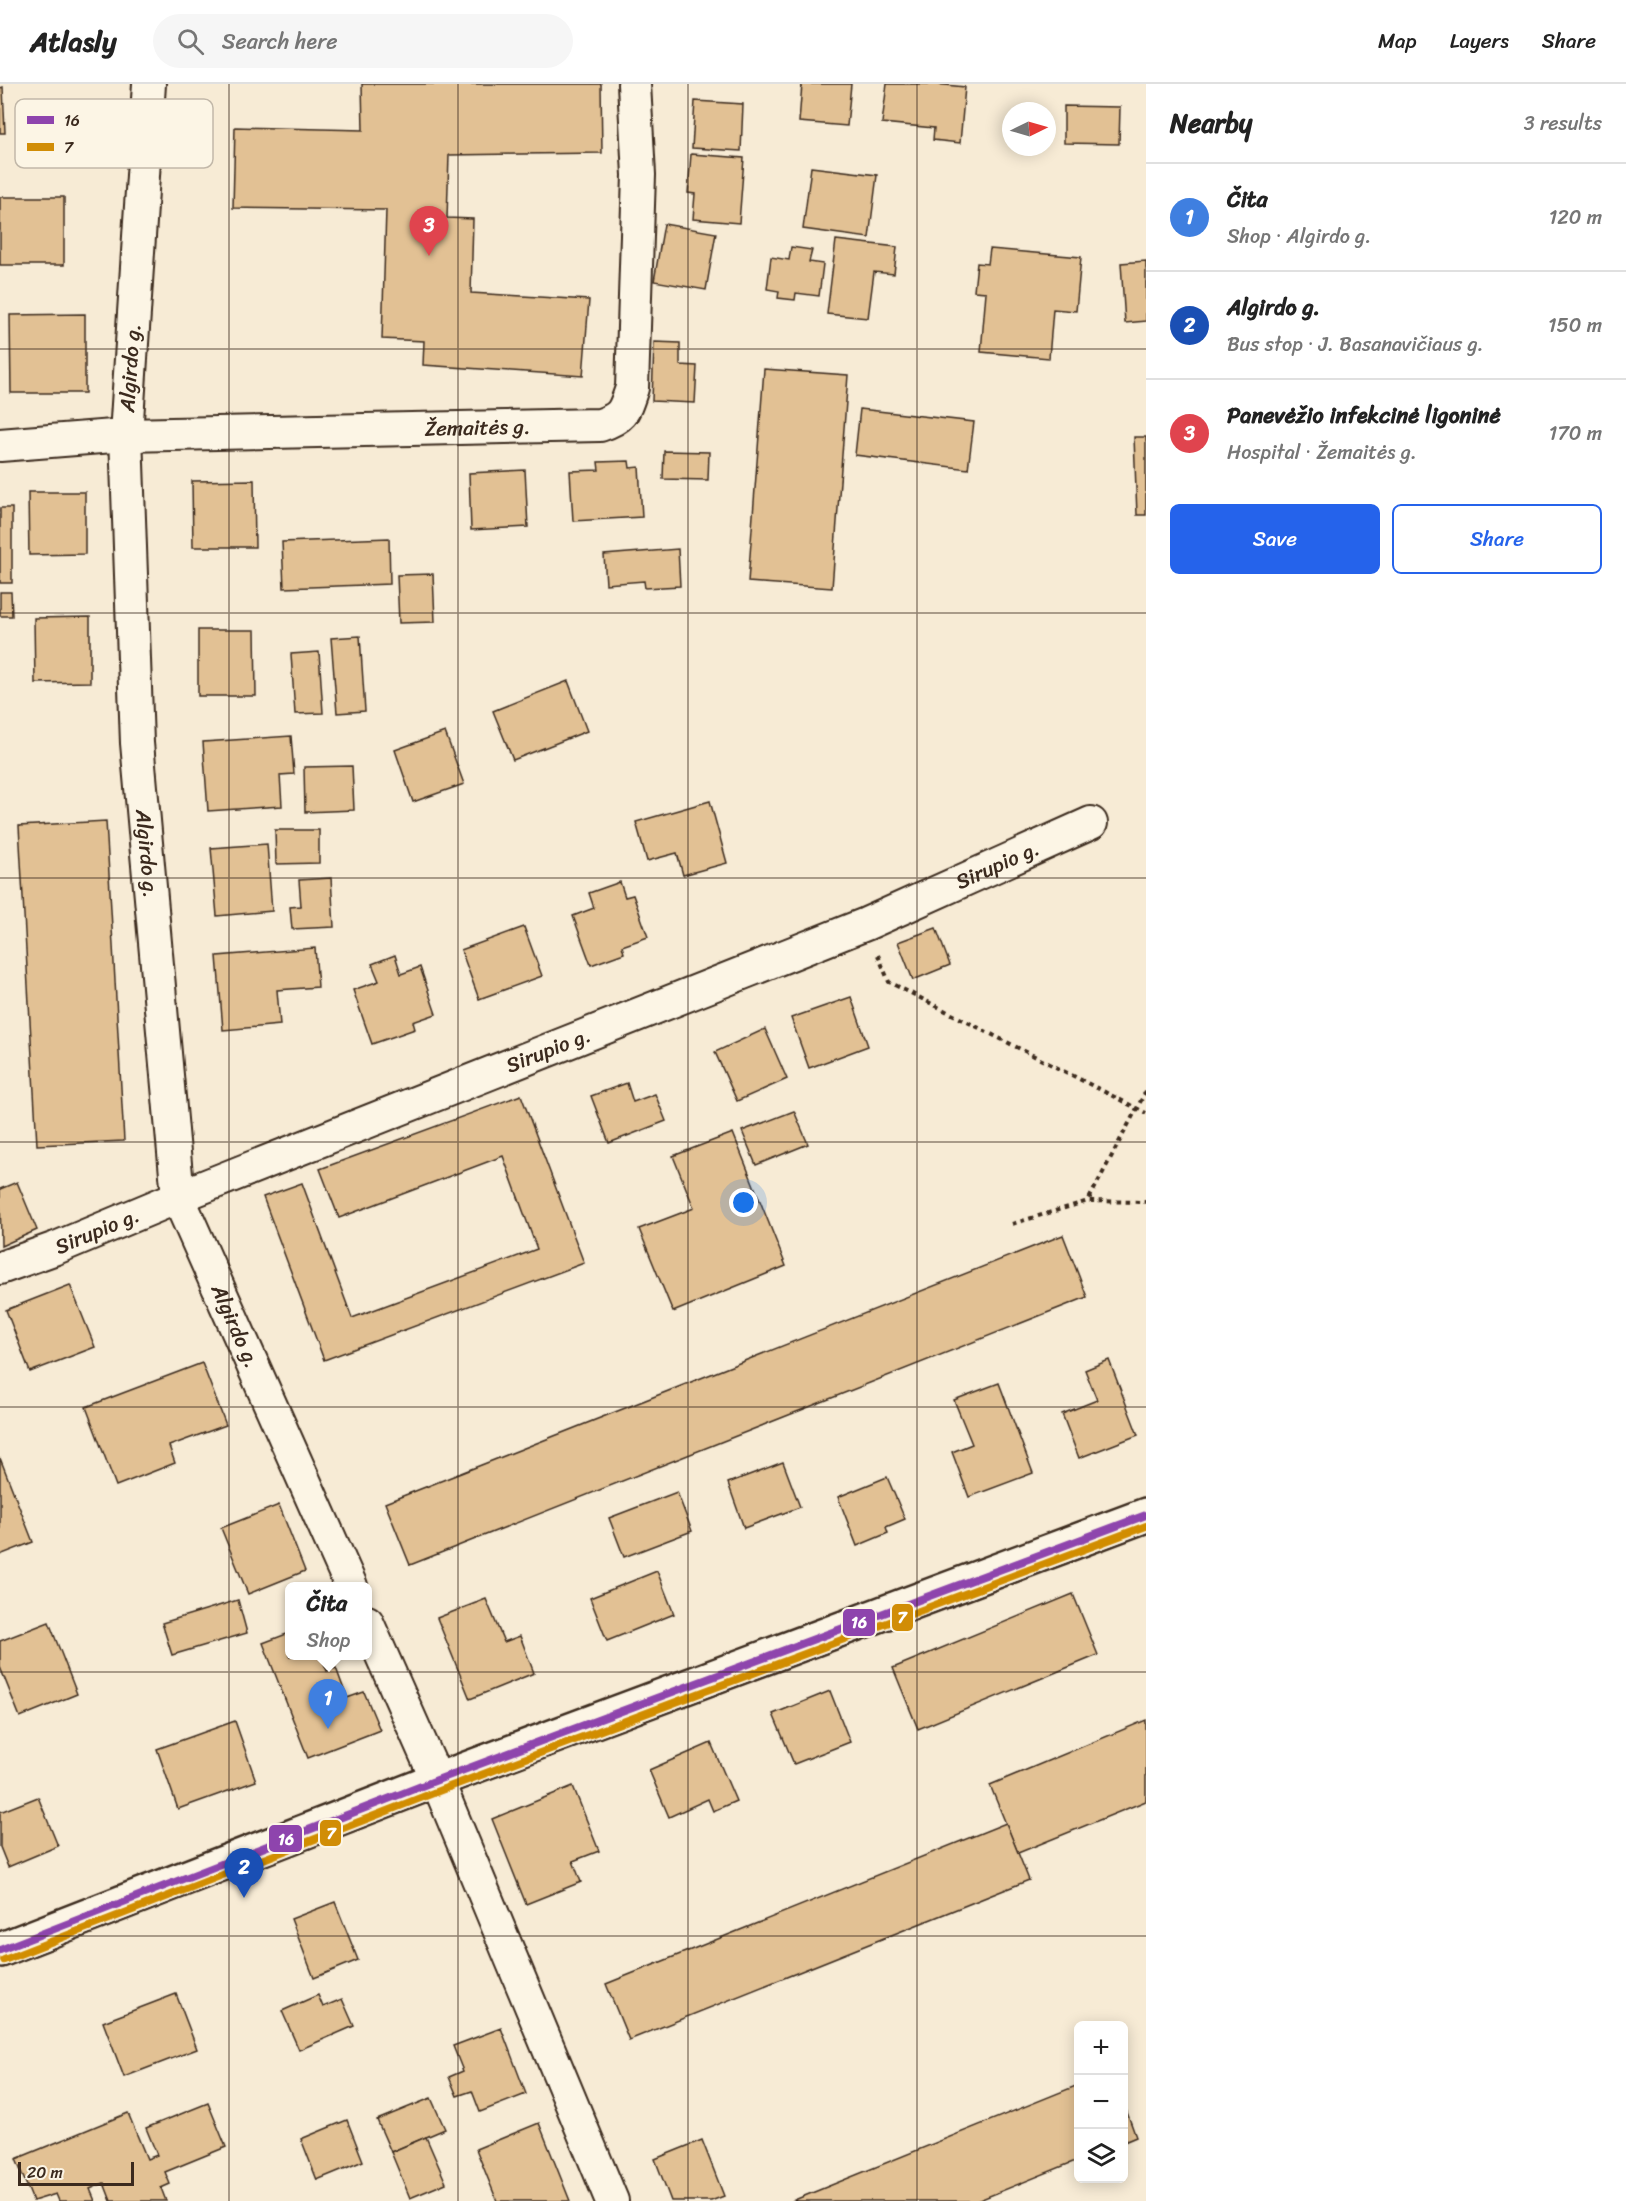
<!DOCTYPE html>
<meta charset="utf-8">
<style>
:root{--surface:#fff;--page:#f6f6f6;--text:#222;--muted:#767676;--line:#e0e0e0;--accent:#2563eb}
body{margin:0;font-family:Sriracha,sans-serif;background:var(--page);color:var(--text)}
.controls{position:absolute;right:18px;bottom:18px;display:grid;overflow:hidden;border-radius:9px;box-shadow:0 3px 15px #0003}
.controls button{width:54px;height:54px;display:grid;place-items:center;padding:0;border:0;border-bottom:2px solid var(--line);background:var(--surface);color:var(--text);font:30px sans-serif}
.compass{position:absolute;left:1002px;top:18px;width:54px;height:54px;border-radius:50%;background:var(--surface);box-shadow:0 3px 15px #0003;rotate:85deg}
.scale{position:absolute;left:18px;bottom:15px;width:116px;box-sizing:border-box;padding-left:6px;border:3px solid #3b2a1e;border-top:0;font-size:16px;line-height:21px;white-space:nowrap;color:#3b2a1e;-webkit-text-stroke:4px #fcf5e5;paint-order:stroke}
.you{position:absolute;left:744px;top:1119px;width:21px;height:21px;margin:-15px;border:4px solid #fff;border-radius:50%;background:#1a73e8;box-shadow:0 0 0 9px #1a73e833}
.badge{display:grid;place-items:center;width:39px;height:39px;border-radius:50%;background:var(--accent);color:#fff;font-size:20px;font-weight:700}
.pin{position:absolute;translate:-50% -50px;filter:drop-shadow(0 2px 3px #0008)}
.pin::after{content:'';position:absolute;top:32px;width:21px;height:18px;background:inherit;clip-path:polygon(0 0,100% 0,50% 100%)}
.popup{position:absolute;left:285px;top:1498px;width:87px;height:78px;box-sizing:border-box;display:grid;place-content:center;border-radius:9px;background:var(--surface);filter:drop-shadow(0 2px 4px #0005);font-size:20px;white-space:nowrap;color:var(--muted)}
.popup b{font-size:22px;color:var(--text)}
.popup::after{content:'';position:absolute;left:50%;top:100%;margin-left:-12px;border:12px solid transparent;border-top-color:var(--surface)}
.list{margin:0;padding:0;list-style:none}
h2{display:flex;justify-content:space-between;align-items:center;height:78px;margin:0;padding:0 24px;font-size:26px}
h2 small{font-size:20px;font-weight:400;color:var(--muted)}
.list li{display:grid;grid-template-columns:39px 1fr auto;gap:18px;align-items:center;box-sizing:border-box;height:108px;padding:0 24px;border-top:2px solid var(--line)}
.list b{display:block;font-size:22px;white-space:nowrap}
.list p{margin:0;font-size:20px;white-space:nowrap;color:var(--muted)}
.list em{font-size:20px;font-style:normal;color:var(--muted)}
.actions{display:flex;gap:12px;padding:18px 24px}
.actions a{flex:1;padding:14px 0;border:2px solid var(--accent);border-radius:9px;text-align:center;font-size:21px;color:var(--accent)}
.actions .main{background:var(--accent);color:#fff}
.icon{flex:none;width:33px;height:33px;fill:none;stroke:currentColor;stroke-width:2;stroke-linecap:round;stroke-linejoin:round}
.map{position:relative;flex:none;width:1146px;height:2117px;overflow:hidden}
header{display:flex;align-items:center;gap:36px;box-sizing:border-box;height:84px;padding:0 30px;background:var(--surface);border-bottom:2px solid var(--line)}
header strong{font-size:28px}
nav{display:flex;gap:33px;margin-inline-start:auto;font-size:21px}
.search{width:420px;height:54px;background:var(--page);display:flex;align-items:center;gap:15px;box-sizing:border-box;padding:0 21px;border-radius:33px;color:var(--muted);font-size:22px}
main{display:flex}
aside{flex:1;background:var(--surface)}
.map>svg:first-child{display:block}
</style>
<header>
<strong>Atlasly</strong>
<div class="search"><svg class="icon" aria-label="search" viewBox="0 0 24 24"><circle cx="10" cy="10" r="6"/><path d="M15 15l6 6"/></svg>Search here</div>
<nav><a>Map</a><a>Layers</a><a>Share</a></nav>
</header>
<main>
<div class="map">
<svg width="1146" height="2117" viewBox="0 0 1146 2117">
<rect width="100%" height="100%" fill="#f7ebd5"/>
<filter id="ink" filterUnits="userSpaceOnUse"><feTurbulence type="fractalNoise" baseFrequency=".0167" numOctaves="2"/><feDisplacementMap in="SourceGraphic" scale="12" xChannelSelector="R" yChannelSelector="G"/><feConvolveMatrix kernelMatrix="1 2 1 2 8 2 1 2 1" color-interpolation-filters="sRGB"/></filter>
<g filter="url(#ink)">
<g fill="#e2c194" stroke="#3b2a1e" stroke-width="1.5">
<path d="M 362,0 L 601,0 L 602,69 L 449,71 L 447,134 L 473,135 L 471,209 L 589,216 L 583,292 L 423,281 L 424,257 L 382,255 L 386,126 L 233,124 L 235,43 L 363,46 Z"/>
<path d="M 802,0 L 851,0 L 847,42 L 799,38 Z"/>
<path d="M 887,0 L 935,0 L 965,3 L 960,59 L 933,56 L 934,44 L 882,39 Z"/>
<path d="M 3,3 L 5,49 L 0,49 L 0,4 Z"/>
<path d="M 695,17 L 743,20 L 741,67 L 692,64 Z"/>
<path d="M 62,20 L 66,75 L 27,78 L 23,22 Z"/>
<path d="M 1064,22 L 1120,23 L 1119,60 L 1064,59 Z"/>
<path d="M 691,70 L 744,74 L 739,139 L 693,135 L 695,110 L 688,109 Z"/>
<path d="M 811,83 L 877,91 L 869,154 L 803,145 Z"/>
<rect x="0" y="113" width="64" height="68"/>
<path d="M 664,140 L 716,149 L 706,206 L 654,197 Z"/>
<path d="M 836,156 L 897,163 L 894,190 L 874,188 L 868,234 L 827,230 Z"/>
<path d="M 791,163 L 812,166 L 809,178 L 823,180 L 819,212 L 796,209 L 795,216 L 778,214 L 779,207 L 767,205 L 771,173 L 789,176 Z"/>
<path d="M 990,165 L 1081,173 L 1076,227 L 1053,225 L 1049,274 L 981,268 L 986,208 L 974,207 L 977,179 L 988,180 Z"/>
<path d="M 1146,177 L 1146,237 L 1125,239 L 1121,179 Z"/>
<path d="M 85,230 L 85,309 L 11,309 L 10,231 Z"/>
<path d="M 654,258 L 680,259 L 680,281 L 697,282 L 695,319 L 652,317 Z"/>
<path d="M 764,285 L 848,291 L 832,504 L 748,498 Z"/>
<path d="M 860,325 L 974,338 L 968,385 L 855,371 Z"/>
<path d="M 1134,353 L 1146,353 L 1146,431 L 1137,431 Z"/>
<path d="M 664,367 L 709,368 L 708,396 L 663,395 Z"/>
<path d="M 629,377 L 630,384 L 639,383 L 642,433 L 573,437 L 570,387 L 599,386 L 598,378 Z"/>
<path d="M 525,386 L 528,443 L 471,446 L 469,389 Z"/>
<path d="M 254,396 L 255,463 L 193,463 L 192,397 Z"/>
<path d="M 28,408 L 85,408 L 85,470 L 29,471 Z"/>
<rect x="0" y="424" width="12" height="75"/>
<path d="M 389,454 L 390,500 L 284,504 L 282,458 Z"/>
<path d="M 678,465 L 680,502 L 645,504 L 644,497 L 606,500 L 604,471 Z"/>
<path d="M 433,490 L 435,538 L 399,539 L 397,491 Z"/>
<path d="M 0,508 L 11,508 L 12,532 L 0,532 Z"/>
<path d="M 90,533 L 90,598 L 35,599 L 34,534 Z"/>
<path d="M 198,546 L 255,546 L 256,612 L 198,612 Z"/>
<path d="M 360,552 L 365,627 L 337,629 L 331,554 Z"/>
<path d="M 319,568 L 323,629 L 295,630 L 291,570 Z"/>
<path d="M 568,597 L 587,647 L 513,676 L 493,627 Z"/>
<path d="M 445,648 L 464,700 L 413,718 L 395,666 Z"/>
<path d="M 291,652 L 294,690 L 280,691 L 282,722 L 208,727 L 203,658 Z"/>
<path d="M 352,682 L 354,726 L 305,728 L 304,683 Z"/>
<path d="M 710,717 L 727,779 L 683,791 L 677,769 L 647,777 L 636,738 Z"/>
<path d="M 106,737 L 124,1057 L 37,1061 L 19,742 Z"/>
<path d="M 275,746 L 319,746 L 319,779 L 276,780 Z"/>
<path d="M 267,760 L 272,827 L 217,832 L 211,764 Z"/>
<path d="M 331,794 L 334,843 L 292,845 L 290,823 L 301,822 L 299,796 Z"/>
<path d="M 620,798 L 625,813 L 633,811 L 648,853 L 622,862 L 624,869 L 591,881 L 573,832 L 594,824 L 589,809 Z"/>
<path d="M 524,843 L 542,892 L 479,915 L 461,866 Z"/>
<path d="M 936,844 L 950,881 L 913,896 L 898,858 Z"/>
<path d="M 315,864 L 318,903 L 277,906 L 280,941 L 223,946 L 217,872 Z"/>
<path d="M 395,871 L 401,890 L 420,883 L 436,930 L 413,938 L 415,945 L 372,960 L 353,906 L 379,897 L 372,880 Z"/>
<path d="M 851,913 L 868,962 L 809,984 L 791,934 Z"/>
<path d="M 765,945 L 787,995 L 737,1017 L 715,968 Z"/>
<path d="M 627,999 L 633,1018 L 655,1010 L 666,1037 L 609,1059 L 591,1012 Z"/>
<path d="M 521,1011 L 584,1179 L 324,1276 L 263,1113 L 302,1099 L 352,1234 L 537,1165 L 503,1072 L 339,1134 L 320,1085 Z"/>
<path d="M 794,1027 L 808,1060 L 756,1081 L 742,1047 Z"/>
<path d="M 733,1049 L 786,1182 L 673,1228 L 639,1145 L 694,1124 L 673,1072 Z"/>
<path d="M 17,1098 L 37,1146 L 1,1162 L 0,1105 Z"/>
<path d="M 1063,1151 L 1087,1213 L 410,1481 L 385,1419 Z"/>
<path d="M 70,1201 L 95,1263 L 30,1288 L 6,1226 Z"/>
<path d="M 1109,1276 L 1138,1351 L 1079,1374 L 1062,1330 L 1097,1316 L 1085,1286 Z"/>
<path d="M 202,1279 L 226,1341 L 169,1362 L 175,1379 L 116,1402 L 86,1323 Z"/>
<path d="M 999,1299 L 1033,1389 L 969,1413 L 952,1368 L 972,1360 L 954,1316 Z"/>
<path d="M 0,1374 L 33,1458 L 0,1471 Z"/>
<path d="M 783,1378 L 800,1423 L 744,1444 L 728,1399 Z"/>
<path d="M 887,1393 L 905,1435 L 886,1443 L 888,1449 L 857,1462 L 838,1413 Z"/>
<path d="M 677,1408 L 692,1447 L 624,1473 L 609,1434 Z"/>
<path d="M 279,1421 L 305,1487 L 248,1510 L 221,1444 Z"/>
<path d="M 657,1487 L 674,1530 L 607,1557 L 590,1514 Z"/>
<path d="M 1073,1510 L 1098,1571 L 918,1645 L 893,1584 Z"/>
<path d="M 486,1515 L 504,1558 L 520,1552 L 534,1589 L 470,1615 L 437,1534 Z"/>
<path d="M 238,1516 L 247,1549 L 172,1571 L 162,1539 Z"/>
<path d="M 49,1538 L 77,1610 L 20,1633 L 0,1583 L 0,1557 Z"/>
<path d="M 289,1549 L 289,1572 L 321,1572 L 327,1587 L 336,1584 L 347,1614 L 364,1608 L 380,1646 L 308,1674 L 263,1559 Z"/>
<path d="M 830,1607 L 850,1658 L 794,1680 L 773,1630 Z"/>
<path d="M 1146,1636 L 1146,1717 L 1018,1769 L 990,1701 Z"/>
<path d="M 235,1637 L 256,1697 L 178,1725 L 157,1665 Z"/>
<path d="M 711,1659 L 736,1717 L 713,1727 L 708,1715 L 669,1733 L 649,1686 Z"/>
<path d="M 573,1702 L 599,1767 L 573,1777 L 581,1798 L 526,1820 L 492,1735 Z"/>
<path d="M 38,1713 L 58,1762 L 8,1783 L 0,1763 L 0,1728 Z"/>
<path d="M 1006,1739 L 1029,1796 L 629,1956 L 606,1900 Z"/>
<path d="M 335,1818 L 358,1876 L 314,1894 L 291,1835 Z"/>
<path d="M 176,1910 L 197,1965 L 124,1993 L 103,1938 Z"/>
<path d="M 318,1911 L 323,1923 L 342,1915 L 354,1942 L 299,1966 L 282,1927 Z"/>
<path d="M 501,1944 L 526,2010 L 480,2028 L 472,2007 L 457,2012 L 449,1993 L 463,1987 L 453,1962 Z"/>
<path d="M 1078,2001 L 1078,2076 L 977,2117 L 792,2117 Z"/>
<path d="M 431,2014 L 445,2045 L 391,2068 L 377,2036 Z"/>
<path d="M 208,2019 L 226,2063 L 165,2088 L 170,2100 L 161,2104 L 166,2117 L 111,2117 L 104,2099 L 90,2105 L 95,2117 L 59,2117 L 56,2110 L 33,2117 L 16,2075 L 128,2029 L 147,2075 L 157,2071 L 146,2044 Z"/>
<path d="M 1124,2020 L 1136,2053 L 1124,2058 Z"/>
<path d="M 347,2036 L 363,2077 L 317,2096 L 301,2055 Z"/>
<path d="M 539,2039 L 570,2117 L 497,2117 L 476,2065 Z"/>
<path d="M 426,2053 L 446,2099 L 410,2114 L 391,2068 Z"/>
<path d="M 702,2056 L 724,2112 L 711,2117 L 671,2117 L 655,2075 Z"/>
</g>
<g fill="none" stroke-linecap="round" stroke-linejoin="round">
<g stroke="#3b2a1e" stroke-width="36">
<g id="minor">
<path id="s1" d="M 149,0 L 126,351 L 137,659 L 178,1113 L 351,1502"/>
<path id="s2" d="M 0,361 L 126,351 L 600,341 C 624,333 624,327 632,304 L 639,91 L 634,0"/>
<path id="s3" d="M 0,1184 L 56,1164 L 178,1113 L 866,840 L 1091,739"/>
<path d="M 367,1538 L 437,1696 L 612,2117"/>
</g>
</g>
<g stroke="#3b2a1e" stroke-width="38">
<path id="trunk" d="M 0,1866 L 437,1696 L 1146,1431"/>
</g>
<g stroke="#3b2a1e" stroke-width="4" stroke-dasharray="4.5 4.5" stroke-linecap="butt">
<path d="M 878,871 L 889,898 L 1146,1029"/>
<path d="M 1146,1007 L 1088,1117 L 1146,1118"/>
<path d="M 1012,1140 L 1088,1117"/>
</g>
<use href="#minor" stroke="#fcf5e5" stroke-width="32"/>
<use href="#trunk" stroke="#fcf5e5" stroke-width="33"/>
<g stroke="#fcf5e5" stroke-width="12">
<path id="bus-1" d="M 0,1866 L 437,1696 L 1146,1431"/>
</g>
<g stroke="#fcf5e5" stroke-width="12">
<path id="bus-2" d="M 4,1876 L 441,1706 L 1146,1442"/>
</g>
<use href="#bus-1" stroke="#8e44ad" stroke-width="8"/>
<use href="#bus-2" stroke="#d18d06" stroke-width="8"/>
</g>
</g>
<path fill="none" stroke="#3b2a1e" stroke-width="1.5" stroke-opacity="0.55" d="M 229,0 L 229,2117M 458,0 L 458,2117M 688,0 L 688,2117M 917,0 L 917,2117M 0,265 L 1146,265M 0,529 L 1146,529M 0,794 L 1146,794M 0,1058 L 1146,1058M 0,1323 L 1146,1323M 0,1588 L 1146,1588M 0,1852 L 1146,1852"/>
<g text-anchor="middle" stroke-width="4.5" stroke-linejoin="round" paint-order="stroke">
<g font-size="21" fill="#3b2a1e" stroke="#fcf5e5">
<text transform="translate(130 284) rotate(-86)" y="7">Algirdo g.</text>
<text dy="7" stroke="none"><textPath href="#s2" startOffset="478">Žemaitės g.</textPath></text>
<text dy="7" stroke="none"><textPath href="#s1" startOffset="771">Algirdo g.</textPath></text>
<text dy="7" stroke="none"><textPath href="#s3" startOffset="1076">Sirupio g.</textPath></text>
<text dy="7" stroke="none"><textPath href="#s3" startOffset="590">Sirupio g.</textPath></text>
<text dy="7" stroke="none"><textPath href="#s3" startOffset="104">Sirupio g.</textPath></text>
<text dy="7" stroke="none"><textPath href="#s1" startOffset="1257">Algirdo g.</textPath></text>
</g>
</g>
<rect x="15" y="15" width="198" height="69" rx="9" fill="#fcf5e5" stroke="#c2b8a9" stroke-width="1.5"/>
<rect x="27" y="32" width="27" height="8" fill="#8e44ad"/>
<rect x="27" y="59" width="27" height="8" fill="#d18d06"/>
<g font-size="16" fill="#3b2a1e">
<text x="64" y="42">16</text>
<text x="64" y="69">7</text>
</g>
<g stroke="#fcf5e5" stroke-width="2">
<rect x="891" y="1519" width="23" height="29" rx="6" fill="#d18d06"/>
<rect x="842" y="1524" width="34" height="29" rx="6" fill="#8e44ad"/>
<rect x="319" y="1735" width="23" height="28" rx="6" fill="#d18d06"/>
<rect x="268" y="1740" width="35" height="29" rx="6" fill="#8e44ad"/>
</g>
<g font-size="16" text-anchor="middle" font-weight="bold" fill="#fff">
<text x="902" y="1539">7</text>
<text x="859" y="1544">16</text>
<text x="331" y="1755">7</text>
<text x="286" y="1761">16</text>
</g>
</svg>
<div class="controls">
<button>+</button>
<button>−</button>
<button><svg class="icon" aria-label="layers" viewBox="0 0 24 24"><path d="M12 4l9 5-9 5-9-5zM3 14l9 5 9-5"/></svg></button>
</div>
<svg class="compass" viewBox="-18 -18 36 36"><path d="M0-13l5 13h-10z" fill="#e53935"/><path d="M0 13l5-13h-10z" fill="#767676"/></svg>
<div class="scale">20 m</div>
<div class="you"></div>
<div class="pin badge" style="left:328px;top:1645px;background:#3f7fe0">1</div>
<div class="popup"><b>Čita</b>Shop</div>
<div class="pin badge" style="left:244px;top:1814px;background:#1a4fb4">2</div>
<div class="pin badge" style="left:429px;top:172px;background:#e0444e">3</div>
</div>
<aside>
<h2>Nearby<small>3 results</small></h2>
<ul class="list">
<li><span class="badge" style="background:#3f7fe0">1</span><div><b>Čita</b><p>Shop · Algirdo g.</p></div><em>120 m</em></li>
<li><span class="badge" style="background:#1a4fb4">2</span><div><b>Algirdo g.</b><p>Bus stop · J. Basanavičiaus g.</p></div><em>150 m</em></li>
<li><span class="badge" style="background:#e0444e">3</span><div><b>Panevėžio infekcinė ligoninė</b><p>Hospital · Žemaitės g.</p></div><em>170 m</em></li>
</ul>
<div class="actions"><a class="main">Save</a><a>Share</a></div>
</aside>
</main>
